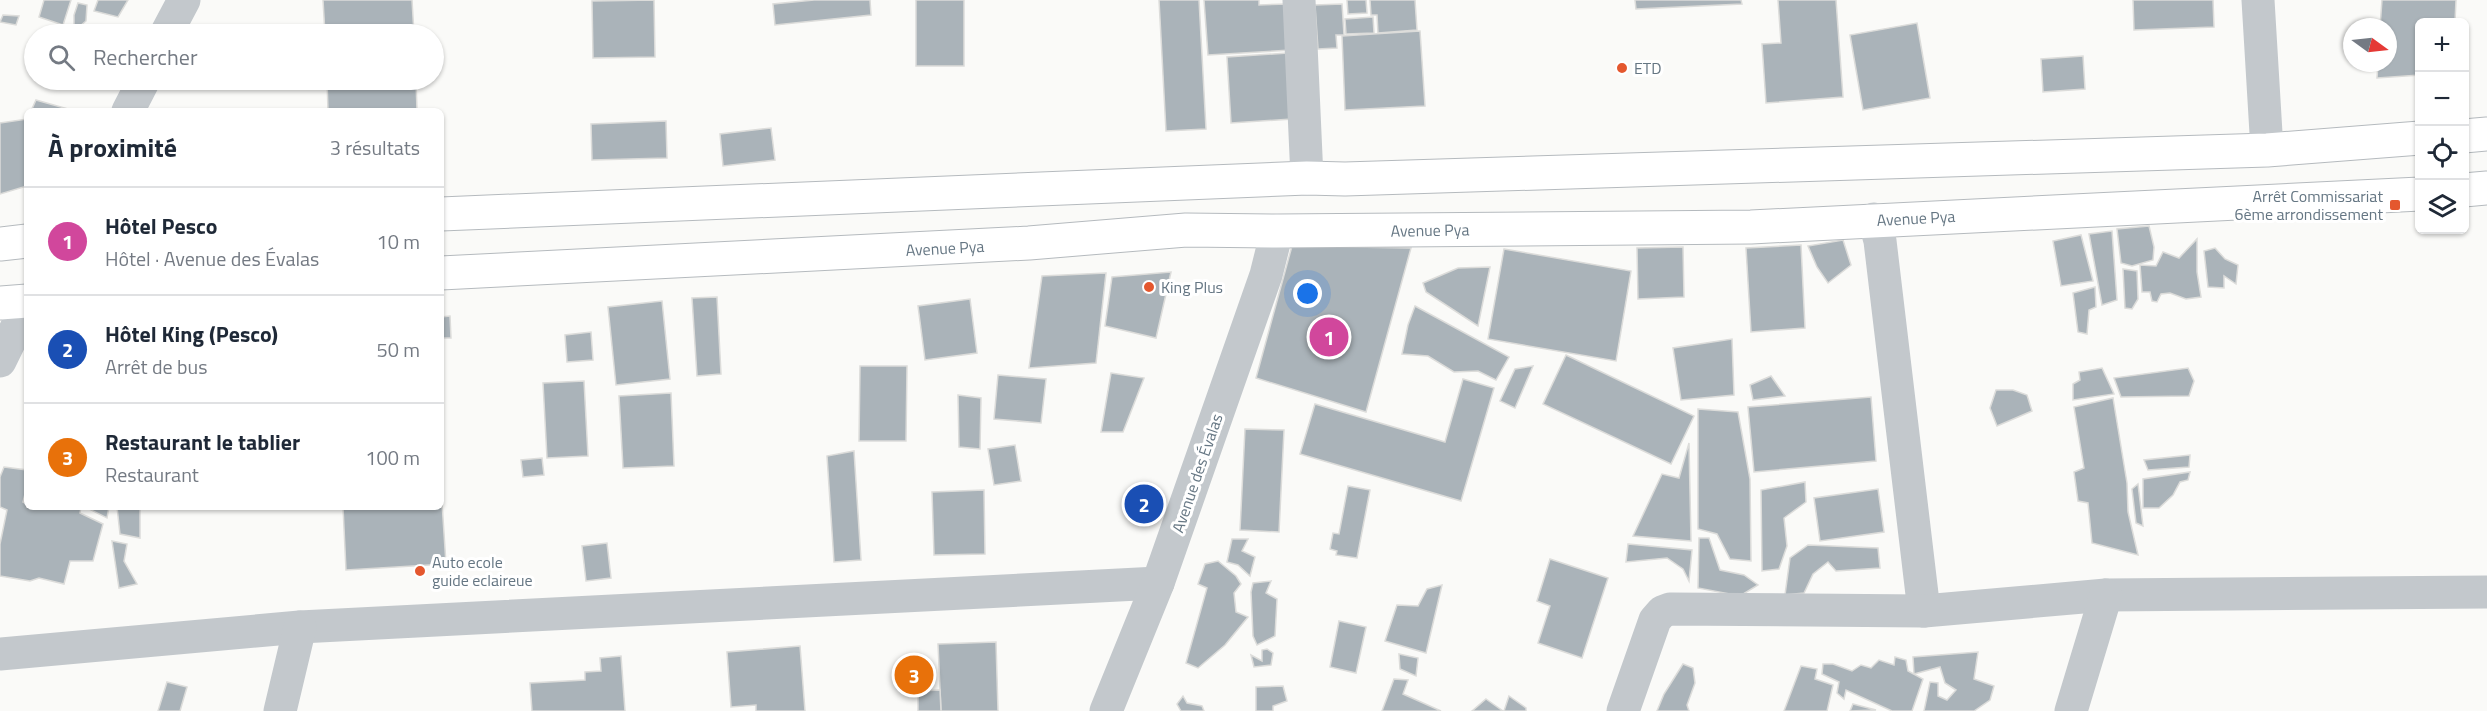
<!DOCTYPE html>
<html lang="fr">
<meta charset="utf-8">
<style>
:root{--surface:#fff;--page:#f2f2f3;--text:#1f2937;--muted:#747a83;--line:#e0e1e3;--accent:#2563eb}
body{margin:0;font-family:"Titillium Web",sans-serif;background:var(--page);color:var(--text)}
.controls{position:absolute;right:18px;top:18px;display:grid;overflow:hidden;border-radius:9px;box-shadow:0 2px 4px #0004}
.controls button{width:54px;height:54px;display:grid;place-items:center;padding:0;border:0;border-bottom:2px solid var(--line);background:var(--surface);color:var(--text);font:30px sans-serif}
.compass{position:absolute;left:2343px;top:18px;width:54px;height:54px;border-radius:50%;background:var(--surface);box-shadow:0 2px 4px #0004;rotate:105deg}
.you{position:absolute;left:1308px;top:294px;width:21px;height:21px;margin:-15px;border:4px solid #fff;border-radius:50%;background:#1a73e8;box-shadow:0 0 0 9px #1a73e833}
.badge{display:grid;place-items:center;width:39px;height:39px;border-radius:50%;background:var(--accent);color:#fff;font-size:20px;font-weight:700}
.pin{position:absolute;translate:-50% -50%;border:3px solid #fff;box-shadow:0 2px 6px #0006}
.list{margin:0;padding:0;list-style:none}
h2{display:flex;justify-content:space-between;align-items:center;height:78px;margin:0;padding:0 24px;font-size:26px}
h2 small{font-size:20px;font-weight:400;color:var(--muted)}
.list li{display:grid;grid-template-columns:39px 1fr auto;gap:18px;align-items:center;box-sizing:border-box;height:108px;padding:0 24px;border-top:2px solid var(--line)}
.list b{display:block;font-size:22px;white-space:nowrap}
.list p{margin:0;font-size:20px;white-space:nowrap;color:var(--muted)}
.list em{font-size:20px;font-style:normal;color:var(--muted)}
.icon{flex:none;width:33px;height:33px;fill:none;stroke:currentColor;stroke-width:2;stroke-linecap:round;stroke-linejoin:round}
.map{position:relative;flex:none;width:2487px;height:711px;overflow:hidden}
.search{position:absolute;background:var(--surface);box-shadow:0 2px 4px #0004;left:24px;top:24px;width:420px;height:66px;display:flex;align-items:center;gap:15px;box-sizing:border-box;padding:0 21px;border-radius:33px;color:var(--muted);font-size:22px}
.panel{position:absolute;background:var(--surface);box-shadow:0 2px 4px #0004;left:24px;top:108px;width:420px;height:402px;border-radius:9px}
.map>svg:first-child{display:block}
</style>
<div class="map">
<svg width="2487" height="711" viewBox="0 0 2487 711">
<rect width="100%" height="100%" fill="#fafaf8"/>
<g fill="#aab3b9" stroke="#dcdcda" stroke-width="1.5">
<path d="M 44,0 L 71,0 L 63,25 L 39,17 Z"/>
<path d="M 98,0 L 128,0 L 118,17 L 94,11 Z"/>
<path d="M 323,0 L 412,0 L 414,34 L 325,34 Z"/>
<path d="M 654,0 L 655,57 L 593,58 L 592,1 Z"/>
<path d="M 814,0 L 870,0 L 871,15 L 775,25 L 773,4 Z"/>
<rect x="916" y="0" width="48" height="66"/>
<path d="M 1159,0 L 1199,0 L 1206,129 L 1166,131 Z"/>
<path d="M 1204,0 L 1259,0 L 1259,5 L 1288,4 L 1291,50 L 1208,55 Z"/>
<path d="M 1347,0 L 1366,0 L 1367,13 L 1348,14 Z"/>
<path d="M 1370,0 L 1415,0 L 1417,30 L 1378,33 L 1377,15 L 1371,15 Z"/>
<path d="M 1635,0 L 1741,0 L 1742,4 L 1636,9 Z"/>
<path d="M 1778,0 L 1836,0 L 1843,97 L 1766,103 L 1762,44 L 1781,43 Z"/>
<path d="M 2133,0 L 2213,0 L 2214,27 L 2134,30 Z"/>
<path d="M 2382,0 L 2456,0 L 2455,22 L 2420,22 L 2420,75 L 2377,78 L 2378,63 L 2388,63 L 2388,27 L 2380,27 Z"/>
<path d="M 78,3 L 87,5 L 86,21 L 74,31 L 74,15 Z"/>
<path d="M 1342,4 L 1344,35 L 1336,35 L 1337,48 L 1318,49 L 1315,5 Z"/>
<path d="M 3,15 L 19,16 L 16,25 L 0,22 Z"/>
<path d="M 1373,17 L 1374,33 L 1346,34 L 1345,19 Z"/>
<path d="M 1917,23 L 1930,98 L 1863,110 L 1850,35 Z"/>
<path d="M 1420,31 L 1425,106 L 1345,110 L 1342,36 Z"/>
<path d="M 1288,53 L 1292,119 L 1231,123 L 1227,57 Z"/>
<path d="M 2083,56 L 2085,89 L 2043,92 L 2041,59 Z"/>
<path d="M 327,80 L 416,80 L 417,111 L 328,111 Z"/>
<path d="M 36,100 L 75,111 L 31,111 Z"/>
<path d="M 27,119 L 27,186 L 0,194 L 0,123 Z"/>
<path d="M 666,121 L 667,158 L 592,160 L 591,124 Z"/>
<path d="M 771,128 L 775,160 L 723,166 L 720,134 Z"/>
<path d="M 2149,226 L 2154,247 L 2153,260 L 2132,266 L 2121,263 L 2117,229 Z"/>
<path d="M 2112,231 L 2117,300 L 2102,305 L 2089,234 Z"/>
<path d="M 2081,235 L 2093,281 L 2061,286 L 2053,241 Z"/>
<path d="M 2197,239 L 2197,272 L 2201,297 L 2186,299 L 2170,293 L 2161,294 L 2157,302 L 2152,301 L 2150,292 L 2142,292 L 2140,265 L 2156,266 L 2163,252 L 2179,258 Z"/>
<path d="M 1843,240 L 1851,265 L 1828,283 L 1817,267 L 1808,246 Z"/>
<path d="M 1801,245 L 1805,328 L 1751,332 L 1746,248 Z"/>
<path d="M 1292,246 L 1411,248 L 1366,412 L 1256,378 Z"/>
<path d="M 1683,247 L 1684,297 L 1638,299 L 1637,248 Z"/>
<path d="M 2215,248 L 2225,259 L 2238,265 L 2236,284 L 2224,276 L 2224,288 L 2208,287 L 2204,251 Z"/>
<path d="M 1504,249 L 1631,271 L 1616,361 L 1488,339 Z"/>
<path d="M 1490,267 L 1478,326 L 1426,292 L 1423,283 L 1458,268 Z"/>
<path d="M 2123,269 L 2137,271 L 2138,299 L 2132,309 L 2125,308 Z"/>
<path d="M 1171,272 L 1156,338 L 1105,326 L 1112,277 Z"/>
<path d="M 1106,273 L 1096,363 L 1029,368 L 1042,276 Z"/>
<path d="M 2095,287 L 2096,307 L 2089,310 L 2087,334 L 2078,332 L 2073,293 Z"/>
<path d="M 717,297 L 721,374 L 697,376 L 692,298 Z"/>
<path d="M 970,299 L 977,353 L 925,360 L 918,306 Z"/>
<path d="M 662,301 L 670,379 L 616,385 L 608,307 Z"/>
<path d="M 1415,306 L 1509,357 L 1496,380 L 1478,371 L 1454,372 L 1428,356 L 1402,354 L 1408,325 Z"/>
<path d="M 450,316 L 451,338 L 441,338 L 441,317 Z"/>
<path d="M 591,332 L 593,360 L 567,362 L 565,335 Z"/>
<path d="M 1732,339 L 1734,395 L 1681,400 L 1673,348 Z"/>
<path d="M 1566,355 L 1694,416 L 1671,464 L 1543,404 Z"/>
<path d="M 860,366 L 907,366 L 906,441 L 859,441 Z"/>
<path d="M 1533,366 L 1515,408 L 1500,401 L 1515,369 Z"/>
<path d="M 2102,368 L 2114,394 L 2073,400 L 2073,384 L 2080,380 L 2079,372 Z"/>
<path d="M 2188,368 L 2194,381 L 2189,396 L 2121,397 L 2114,378 Z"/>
<path d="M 1111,373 L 1144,378 L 1123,432 L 1101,432 Z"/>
<path d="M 998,375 L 1046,379 L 1041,423 L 994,419 Z"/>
<path d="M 1771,376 L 1785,396 L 1753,400 L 1750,385 Z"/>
<path d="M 1463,379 L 1494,388 L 1461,501 L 1300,454 L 1315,404 L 1445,442 Z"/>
<path d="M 584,381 L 588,456 L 547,458 L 543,383 Z"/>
<path d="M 1996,390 L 2013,390 L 2027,395 L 2032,411 L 1997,426 L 1990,408 Z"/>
<path d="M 671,393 L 674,466 L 623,468 L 619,396 Z"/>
<path d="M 958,395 L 981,398 L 980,449 L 959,447 Z"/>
<path d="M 1871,397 L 1876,461 L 1754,472 L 1748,407 Z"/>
<path d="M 2113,398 L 2127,483 L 2128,512 L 2138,555 L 2092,543 L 2088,503 L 2078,501 L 2074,472 L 2084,468 L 2074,407 Z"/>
<path d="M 1698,409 L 1738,412 L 1750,479 L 1751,561 L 1730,559 L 1717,534 L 1698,529 Z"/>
<path d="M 1245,429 L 1284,430 L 1279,532 L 1240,530 Z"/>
<path d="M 1689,443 L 1691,541 L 1633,536 L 1662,474 L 1679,478 Z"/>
<path d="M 1015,445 L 1021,481 L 994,485 L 988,449 Z"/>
<path d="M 854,451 L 861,560 L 834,562 L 827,456 Z"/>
<path d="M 2190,455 L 2189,467 L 2148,470 L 2144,460 Z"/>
<path d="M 542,458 L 544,475 L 523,477 L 521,460 Z"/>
<path d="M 4,467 L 27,470 L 27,486 L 23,502 L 27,504 L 27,507 L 81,507 L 80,513 L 103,524 L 93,561 L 70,561 L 64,584 L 39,578 L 30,581 L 0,576 L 0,544 L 7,510 L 0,507 L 0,477 Z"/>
<path d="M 2190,472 L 2188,480 L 2180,482 L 2173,495 L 2159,508 L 2143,508 L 2143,479 Z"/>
<path d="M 1805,482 L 1806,502 L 1784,518 L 1787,546 L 1779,569 L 1762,571 L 1761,490 Z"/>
<path d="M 2138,484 L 2143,526 L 2136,523 L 2132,489 Z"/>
<path d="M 1348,486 L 1370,490 L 1357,558 L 1336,555 L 1337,551 L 1330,549 L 1333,533 L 1339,534 Z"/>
<path d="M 441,487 L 446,564 L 346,570 L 343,507 L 441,507 Z"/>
<path d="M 1878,489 L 1884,532 L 1820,541 L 1814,498 Z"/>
<path d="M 984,490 L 985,554 L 934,555 L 932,492 Z"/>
<path d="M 90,507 L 109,507 L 107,518 L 89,509 Z"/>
<path d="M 117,507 L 140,507 L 140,538 L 120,534 Z"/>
<path d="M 1699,538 L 1709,538 L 1720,570 L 1744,575 L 1758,585 L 1740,596 L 1698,588 Z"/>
<path d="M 1232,539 L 1248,539 L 1242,551 L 1255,557 L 1250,576 L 1238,565 L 1227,562 Z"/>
<path d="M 112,541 L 127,544 L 124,561 L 137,584 L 119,588 Z"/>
<path d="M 607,543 L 611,578 L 586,581 L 582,546 Z"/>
<path d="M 1628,544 L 1692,550 L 1689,581 L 1683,569 L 1667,558 L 1626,562 Z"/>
<path d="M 1808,545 L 1878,548 L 1880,568 L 1836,571 L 1828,562 L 1813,574 L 1804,593 L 1785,595 L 1790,558 Z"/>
<path d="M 1550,559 L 1608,578 L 1582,658 L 1538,643 L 1550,606 L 1537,601 Z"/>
<path d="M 1218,561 L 1236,576 L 1241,584 L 1234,593 L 1236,612 L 1248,617 L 1225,645 L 1198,668 L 1186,663 L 1207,588 L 1198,584 L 1205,564 Z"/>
<path d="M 1271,581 L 1266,593 L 1277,599 L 1275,636 L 1257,645 L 1253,636 L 1251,592 L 1253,583 Z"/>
<path d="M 1442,585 L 1426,653 L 1385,641 L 1397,605 L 1418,606 L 1427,589 Z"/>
<path d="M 1339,621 L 1366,627 L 1356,673 L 1330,667 Z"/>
<path d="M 996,642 L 998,711 L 941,711 L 938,644 Z"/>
<path d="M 800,646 L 805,711 L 756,711 L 756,705 L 731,707 L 727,652 Z"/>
<path d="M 1267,649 L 1273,653 L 1271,665 L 1254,667 L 1251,655 L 1262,661 L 1262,650 Z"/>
<path d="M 1978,652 L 1974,679 L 1994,686 L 1990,700 L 1974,711 L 1924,711 L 1930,682 L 1938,683 L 1938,696 L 1947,700 L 1956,690 L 1945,683 L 1940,667 L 1914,674 L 1913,657 Z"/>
<path d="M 1399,654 L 1418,658 L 1416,676 L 1400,669 Z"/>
<path d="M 621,656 L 625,711 L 532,711 L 530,683 L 585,680 L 585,672 L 601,671 L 600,658 Z"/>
<path d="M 1895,657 L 1906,660 L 1908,671 L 1923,679 L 1912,711 L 1892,711 L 1846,690 L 1844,699 L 1837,693 L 1839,682 L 1822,674 L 1823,664 L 1833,664 L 1852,671 L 1861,665 L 1871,668 L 1879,660 L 1894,665 Z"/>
<path d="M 1683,664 L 1693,668 L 1695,683 L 1687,705 L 1689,711 L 1657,711 L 1664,694 Z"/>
<path d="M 1801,666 L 1817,669 L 1815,679 L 1833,685 L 1827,711 L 1784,711 Z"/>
<path d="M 1394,679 L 1408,680 L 1403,694 L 1441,711 L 1382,711 Z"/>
<path d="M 167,682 L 187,687 L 180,711 L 158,711 Z"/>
<path d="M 1283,686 L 1287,701 L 1273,706 L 1273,711 L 1256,711 L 1256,687 Z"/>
<path d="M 940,690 L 941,711 L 918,711 L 918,691 Z"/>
<path d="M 1183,696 L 1187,703 L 1202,706 L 1204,711 L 1181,711 L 1177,704 Z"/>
<path d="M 1509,696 L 1526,708 L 1526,711 L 1504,711 Z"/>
<path d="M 1486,699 L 1503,711 L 1472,711 Z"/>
<path d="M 1853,704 L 1876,710 L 1850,711 Z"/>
</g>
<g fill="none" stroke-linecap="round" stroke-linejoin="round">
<g stroke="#b5babe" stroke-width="35">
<g id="major">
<path d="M 2464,136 L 2487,134"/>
<path d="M 2464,190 L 2487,188"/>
<path d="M 441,214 L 1307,178 L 1345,179 L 2267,150 L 2420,138"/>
<path d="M 0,244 L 27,241"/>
<path d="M 441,273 L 1029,243 L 1186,230 L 1277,231 L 1751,227 L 2420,194"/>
<path d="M 0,303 L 27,301"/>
</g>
</g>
<g stroke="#c3c8cc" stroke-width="33">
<path d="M 1299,0 L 1307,178"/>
<path d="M 2258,0 L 2267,150"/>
<path d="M 166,34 L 184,0"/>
<path d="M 128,111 L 144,80"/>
<path d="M 1874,219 L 1880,241 L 1924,611"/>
<path d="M 0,361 L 27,306"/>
<path d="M 0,654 L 300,627 L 1158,583"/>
<path d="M 280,711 L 300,627"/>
<path d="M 1106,711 L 1158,583 L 1266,275 L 1277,231"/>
<path d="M 1623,711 L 1655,620 L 1662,612 L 1670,609 L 1924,611 L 2106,595 L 2487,592"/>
<path d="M 2071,711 L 2106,595"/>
</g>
<use href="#major" stroke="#fff" stroke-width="33"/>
</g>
<g fill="#e4572e" stroke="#fff" stroke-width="2">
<circle cx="1622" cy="68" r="6"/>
<rect x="2389" y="199" width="12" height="12" rx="3"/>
<circle cx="1149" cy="287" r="6"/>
<circle cx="420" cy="571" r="6"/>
</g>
<g text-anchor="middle" stroke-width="6" stroke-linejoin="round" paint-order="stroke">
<g font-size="16" fill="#657683" stroke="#fff" text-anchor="start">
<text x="1634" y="74">ETD</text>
<text x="2383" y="202" text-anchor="end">Arrêt Commissariat<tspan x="2383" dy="18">6ème arrondissement</tspan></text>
<text x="1161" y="293">King Plus</text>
<text x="432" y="568">Auto ecole<tspan x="432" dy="18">guide eclaireue</tspan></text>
</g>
<g font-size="16" fill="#657683" stroke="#fff">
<text transform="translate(1916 218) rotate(-3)" y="6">Avenue Pya</text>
<text transform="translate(1430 230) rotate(-1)" y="6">Avenue Pya</text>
<text transform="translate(945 248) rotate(-3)" y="6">Avenue Pya</text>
<text transform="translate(1197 473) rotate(-71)" y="6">Avenue des Évalas</text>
</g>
</g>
</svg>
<div class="controls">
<button>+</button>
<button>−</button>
<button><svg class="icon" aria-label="locate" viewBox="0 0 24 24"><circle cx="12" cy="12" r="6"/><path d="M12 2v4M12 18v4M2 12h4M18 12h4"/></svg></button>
<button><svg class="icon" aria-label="layers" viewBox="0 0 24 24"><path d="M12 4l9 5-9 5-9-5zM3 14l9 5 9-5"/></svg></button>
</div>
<svg class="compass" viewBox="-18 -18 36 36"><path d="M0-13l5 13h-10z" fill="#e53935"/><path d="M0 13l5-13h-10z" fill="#747a83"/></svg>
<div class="you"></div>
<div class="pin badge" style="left:1329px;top:337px;background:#d1479c">1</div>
<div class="pin badge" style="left:1144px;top:504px;background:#1a4fb4">2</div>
<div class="pin badge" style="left:914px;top:675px;background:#e8710a">3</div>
<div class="search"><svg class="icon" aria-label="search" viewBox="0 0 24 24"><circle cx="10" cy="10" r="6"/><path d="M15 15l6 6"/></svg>Rechercher</div>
<section class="panel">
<h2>À proximité<small>3 résultats</small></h2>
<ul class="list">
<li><span class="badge" style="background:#d1479c">1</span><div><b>Hôtel Pesco</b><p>Hôtel · Avenue des Évalas</p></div><em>10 m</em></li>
<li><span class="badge" style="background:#1a4fb4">2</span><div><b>Hôtel King (Pesco)</b><p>Arrêt de bus</p></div><em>50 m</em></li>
<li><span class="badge" style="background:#e8710a">3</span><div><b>Restaurant le tablier</b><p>Restaurant</p></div><em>100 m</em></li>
</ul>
</section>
</div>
